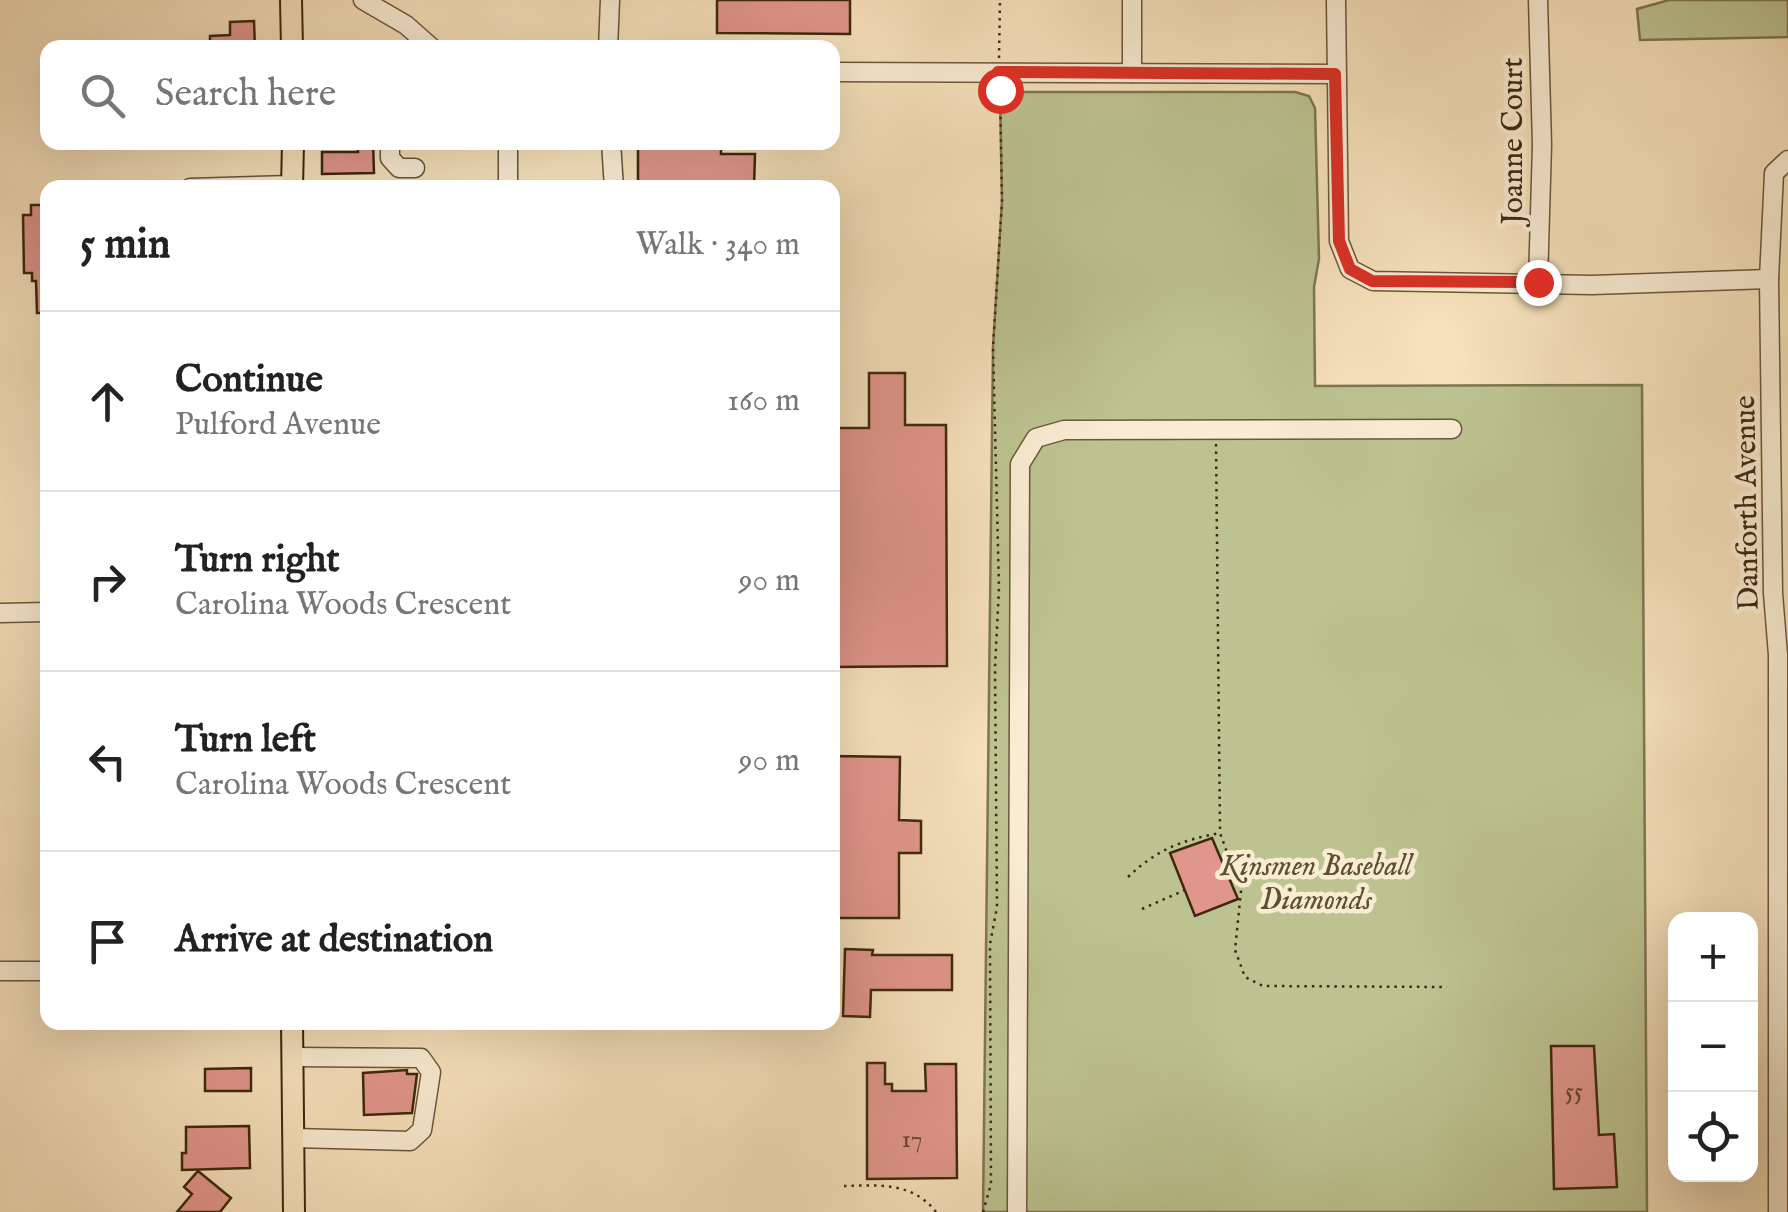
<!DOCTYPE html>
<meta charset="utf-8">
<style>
:root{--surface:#fff;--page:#f2f2f2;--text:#222;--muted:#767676;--line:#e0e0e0}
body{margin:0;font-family:"IM FELL English",serif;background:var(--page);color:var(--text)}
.controls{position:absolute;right:30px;bottom:30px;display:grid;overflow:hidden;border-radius:20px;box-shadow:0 10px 40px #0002}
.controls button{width:90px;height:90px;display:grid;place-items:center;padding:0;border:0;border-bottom:2px solid var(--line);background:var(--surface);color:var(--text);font:50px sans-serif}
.stop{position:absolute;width:30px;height:30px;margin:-22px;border:8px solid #d93025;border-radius:50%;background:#fff}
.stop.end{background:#d93025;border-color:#fff;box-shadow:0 2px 10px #0008}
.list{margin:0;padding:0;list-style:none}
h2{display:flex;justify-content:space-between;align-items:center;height:130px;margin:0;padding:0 40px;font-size:42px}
h2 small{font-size:32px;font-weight:400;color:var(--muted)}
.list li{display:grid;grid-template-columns:65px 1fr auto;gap:30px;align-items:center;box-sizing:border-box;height:180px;padding:0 40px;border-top:2px solid var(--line)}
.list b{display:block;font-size:38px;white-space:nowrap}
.list p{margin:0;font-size:32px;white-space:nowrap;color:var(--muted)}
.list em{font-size:32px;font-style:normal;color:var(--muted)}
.icon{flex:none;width:55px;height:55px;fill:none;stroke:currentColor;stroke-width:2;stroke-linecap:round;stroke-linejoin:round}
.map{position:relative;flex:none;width:1788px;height:1212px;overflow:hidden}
.search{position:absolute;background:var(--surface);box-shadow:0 10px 40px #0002;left:40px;top:40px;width:800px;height:110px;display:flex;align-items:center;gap:25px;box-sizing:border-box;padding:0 35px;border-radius:20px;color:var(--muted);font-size:38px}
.panel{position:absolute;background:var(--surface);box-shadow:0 10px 40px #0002;left:40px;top:180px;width:800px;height:850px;border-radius:20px}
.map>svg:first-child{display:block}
</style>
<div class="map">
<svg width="1788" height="1212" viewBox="0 0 1788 1212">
<rect width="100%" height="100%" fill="#f6e1bb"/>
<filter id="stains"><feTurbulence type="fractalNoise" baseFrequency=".002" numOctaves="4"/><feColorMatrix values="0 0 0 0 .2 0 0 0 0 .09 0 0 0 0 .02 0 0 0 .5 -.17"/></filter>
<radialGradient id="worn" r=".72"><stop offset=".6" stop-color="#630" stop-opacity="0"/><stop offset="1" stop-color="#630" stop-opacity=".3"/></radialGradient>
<g fill="#bcc390" stroke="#7d7650" stroke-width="2.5">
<path d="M 1669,0 L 1788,0 L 1788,37 L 1640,40 L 1637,9 Z"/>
<path d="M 1000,92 L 1295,92 L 1309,96 L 1315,108 L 1319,259 L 1314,287 L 1315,386 L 1642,385 L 1647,1212 L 983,1212 L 993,347 L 1002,201 Z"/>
</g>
<g fill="#e1968c" stroke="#3e280f" stroke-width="2.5">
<path d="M 717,0 L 850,0 L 850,34 L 717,33 Z"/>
<path d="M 254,21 L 255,48 L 210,48 L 210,36 L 230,35 L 230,22 Z"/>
<path d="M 358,142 L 373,142 L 374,173 L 322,174 L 322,152 L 358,152 Z"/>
<path d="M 638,142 L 721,142 L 721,154 L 755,154 L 754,188 L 638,188 Z"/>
<path d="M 31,205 L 48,205 L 48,313 L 37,313 L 36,281 L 32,281 L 32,273 L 24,273 L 23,215 L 31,215 Z"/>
<path d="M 869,373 L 905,373 L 905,425 L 946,425 L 947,666 L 832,667 L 832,428 L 869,428 Z"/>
<path d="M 832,756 L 900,757 L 899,820 L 921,821 L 921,853 L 899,853 L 899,918 L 832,918 Z"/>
<path d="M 1212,838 L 1238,899 L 1195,916 L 1170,853 Z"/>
<path d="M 845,949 L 873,950 L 872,955 L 952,955 L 952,990 L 871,990 L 870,1017 L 843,1016 Z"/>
<path d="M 1551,1046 L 1594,1046 L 1599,1135 L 1614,1134 L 1617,1187 L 1554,1189 Z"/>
<path d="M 867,1063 L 885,1063 L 885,1084 L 892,1084 L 892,1091 L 926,1091 L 925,1064 L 956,1064 L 957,1178 L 867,1179 Z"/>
<path d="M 251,1068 L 251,1091 L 205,1091 L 205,1069 Z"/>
<path d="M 407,1070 L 407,1074 L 417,1074 L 412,1113 L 364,1115 L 363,1073 Z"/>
<path d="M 249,1126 L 250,1168 L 182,1170 L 182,1153 L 186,1153 L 186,1127 Z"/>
<path d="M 198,1171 L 231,1198 L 220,1212 L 177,1212 L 192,1194 L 184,1187 Z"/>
</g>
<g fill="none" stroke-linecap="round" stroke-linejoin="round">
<g stroke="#6c563a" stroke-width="21">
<g id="minor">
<path d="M 363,0 L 406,25 L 432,48"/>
<path d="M 1336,0 L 1339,241 L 1350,269 L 1373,281 L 1592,285 L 1769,279"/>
<path d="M 1538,0 L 1542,145 L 1538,282"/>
<path d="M 608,48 L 610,0"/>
<path d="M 832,72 L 1335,74"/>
<path d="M 1132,73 L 1132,0"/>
<path d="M 390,142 L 390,158 L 399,168 L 415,168"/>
<path d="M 508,142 L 508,188"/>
<path d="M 611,142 L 614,188"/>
<path d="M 190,188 L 292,185"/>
<path d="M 0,613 L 48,612"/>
<path d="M 0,971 L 48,971"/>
<path d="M 293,1057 L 421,1058 L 431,1072 L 422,1130 L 410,1141 L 294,1138"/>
<path d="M 1017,1212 L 1020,464 L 1036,438 L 1064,430 L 1452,429"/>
<path d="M 1778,1212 L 1778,655 L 1773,593 L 1769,279 L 1774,173 L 1788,160"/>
</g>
</g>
<g stroke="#3e280f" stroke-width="24">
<g id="major">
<path d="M 291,0 L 292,48"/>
<path d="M 292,188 L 293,142"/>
<path d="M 292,1022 L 294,1212"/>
</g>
</g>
<g stroke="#3e280f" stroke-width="2.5" stroke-dasharray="2.5 5" stroke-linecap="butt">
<path d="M 999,58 L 1000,0"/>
<path d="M 832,188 L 832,186"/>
<path d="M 1216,444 L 1220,831"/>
<path d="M 1128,877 C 1156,850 1182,840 1220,833 L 1241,891 L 1235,950 L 1245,977 L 1263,986 L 1447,987"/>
<path d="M 1142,909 L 1185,890"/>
<path d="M 844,1186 C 878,1185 913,1182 936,1212"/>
<path d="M 983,1212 L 991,1184 L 990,944 L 997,907 L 995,667 L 999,588 L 993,347 L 1002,201 L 1000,91"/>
</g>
<use href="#minor" stroke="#f9ecd3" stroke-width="18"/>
<use href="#major" stroke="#f6e1bb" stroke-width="20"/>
</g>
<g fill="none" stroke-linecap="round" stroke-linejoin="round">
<path stroke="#d93025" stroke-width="12" d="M 1000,90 L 998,72 L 1335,74 L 1339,241 L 1350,269 L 1372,281 L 1538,282"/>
</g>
<g text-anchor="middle" stroke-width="9" stroke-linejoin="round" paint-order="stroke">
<g font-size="25" fill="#67442e">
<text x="1574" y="1099">55</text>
<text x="912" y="1147">17</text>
</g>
<g font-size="30" fill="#3e280f" stroke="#f9ecd3">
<text transform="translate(1512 141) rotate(-90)" y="10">Joanne Court</text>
<text transform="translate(1746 503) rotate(-91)" y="10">Danforth Avenue</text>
</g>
<g font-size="30" font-style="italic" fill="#5e4f2f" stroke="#f9ecd3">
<text x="1316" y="875">Kinsmen Baseball<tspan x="1316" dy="34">Diamonds</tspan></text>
</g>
</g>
<rect width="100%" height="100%" filter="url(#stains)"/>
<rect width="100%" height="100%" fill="url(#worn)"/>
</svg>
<div class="controls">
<button>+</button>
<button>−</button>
<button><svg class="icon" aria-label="locate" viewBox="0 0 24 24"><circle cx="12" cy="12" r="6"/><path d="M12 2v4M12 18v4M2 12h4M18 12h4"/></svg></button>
</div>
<div class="stop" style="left:1000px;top:90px"></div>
<div class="stop end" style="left:1538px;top:282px"></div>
<div class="search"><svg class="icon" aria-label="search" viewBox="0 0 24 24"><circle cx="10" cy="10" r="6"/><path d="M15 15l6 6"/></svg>Search here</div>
<section class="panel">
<h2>5 min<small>Walk · 340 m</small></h2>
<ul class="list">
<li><svg class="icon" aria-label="ahead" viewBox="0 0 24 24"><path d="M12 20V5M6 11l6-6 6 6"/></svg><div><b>Continue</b><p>Pulford Avenue</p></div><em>160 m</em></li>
<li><svg class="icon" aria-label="right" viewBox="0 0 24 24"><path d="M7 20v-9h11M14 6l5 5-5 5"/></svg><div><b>Turn right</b><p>Carolina Woods Crescent</p></div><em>90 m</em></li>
<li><svg class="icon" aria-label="left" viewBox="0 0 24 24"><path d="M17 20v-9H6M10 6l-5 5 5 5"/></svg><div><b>Turn left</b><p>Carolina Woods Crescent</p></div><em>90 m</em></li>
<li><svg class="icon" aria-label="arrive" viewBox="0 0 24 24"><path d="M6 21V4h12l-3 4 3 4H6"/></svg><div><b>Arrive at destination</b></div></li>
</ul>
</section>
</div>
